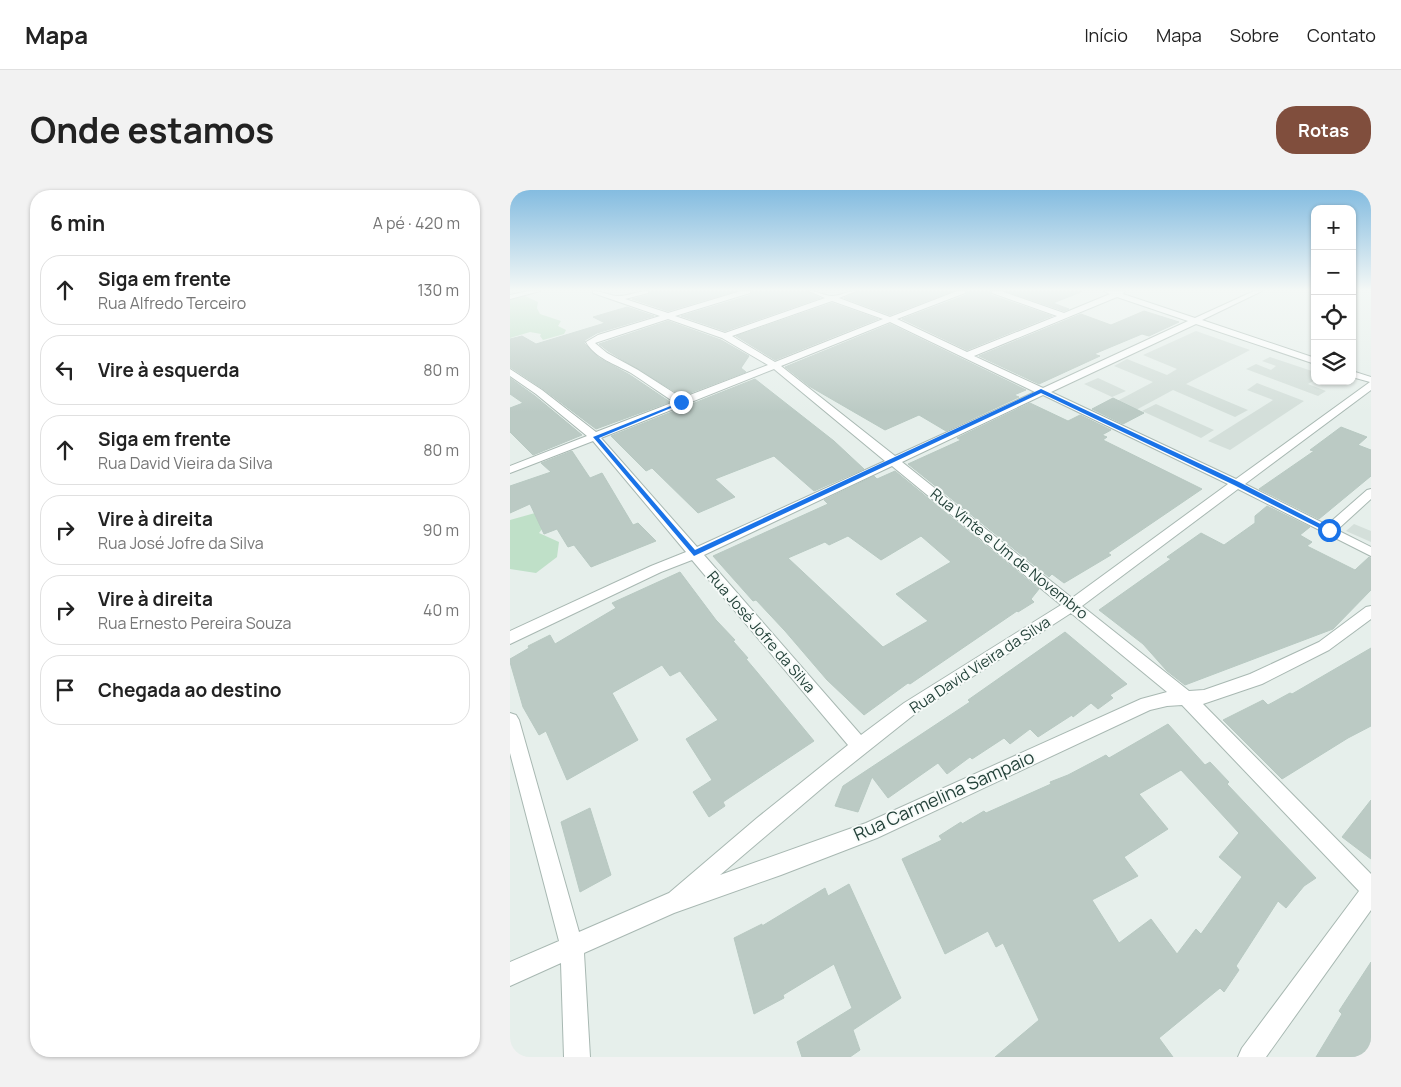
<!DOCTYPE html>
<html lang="pt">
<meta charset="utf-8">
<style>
:root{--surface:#fff;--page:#f2f2f2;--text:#222;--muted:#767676;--line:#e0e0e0;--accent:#804e3d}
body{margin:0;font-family:Manrope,sans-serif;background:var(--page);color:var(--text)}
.controls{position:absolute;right:15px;top:15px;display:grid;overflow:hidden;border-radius:10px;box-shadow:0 1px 4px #0004}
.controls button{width:45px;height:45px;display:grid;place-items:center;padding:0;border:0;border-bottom:1px solid var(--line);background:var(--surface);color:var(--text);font:25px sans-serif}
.stop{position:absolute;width:15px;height:15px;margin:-11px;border:4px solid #1a73e8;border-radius:50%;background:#fff}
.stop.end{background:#1a73e8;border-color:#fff;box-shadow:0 1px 5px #0008}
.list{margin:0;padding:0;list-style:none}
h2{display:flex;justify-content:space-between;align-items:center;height:65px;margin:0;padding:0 20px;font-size:21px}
h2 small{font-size:16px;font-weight:400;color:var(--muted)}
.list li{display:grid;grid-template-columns:32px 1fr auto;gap:15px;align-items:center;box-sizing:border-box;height:70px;margin:0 10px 10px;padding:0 10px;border:1px solid var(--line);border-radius:20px}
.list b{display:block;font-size:19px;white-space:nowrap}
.list p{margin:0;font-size:16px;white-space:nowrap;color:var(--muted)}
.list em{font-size:16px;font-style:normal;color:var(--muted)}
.icon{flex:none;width:28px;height:28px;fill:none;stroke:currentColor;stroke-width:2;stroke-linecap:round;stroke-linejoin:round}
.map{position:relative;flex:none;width:861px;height:867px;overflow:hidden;border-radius:20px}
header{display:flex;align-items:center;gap:30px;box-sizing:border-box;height:70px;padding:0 25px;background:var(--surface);border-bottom:1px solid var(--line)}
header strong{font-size:24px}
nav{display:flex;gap:28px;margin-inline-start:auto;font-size:18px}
.intro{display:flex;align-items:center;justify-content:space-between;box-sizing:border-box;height:120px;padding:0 30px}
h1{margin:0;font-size:35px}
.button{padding:12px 22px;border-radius:20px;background:var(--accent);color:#fff;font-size:18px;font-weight:700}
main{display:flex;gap:30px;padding:0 30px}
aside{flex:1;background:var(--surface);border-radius:20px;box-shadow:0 1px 4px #0004}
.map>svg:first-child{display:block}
</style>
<header>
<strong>Mapa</strong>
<nav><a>Início</a><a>Mapa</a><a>Sobre</a><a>Contato</a></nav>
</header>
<div class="intro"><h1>Onde estamos</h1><a class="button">Rotas</a></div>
<main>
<aside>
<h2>6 min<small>A pé · 420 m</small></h2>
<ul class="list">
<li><svg class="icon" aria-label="ahead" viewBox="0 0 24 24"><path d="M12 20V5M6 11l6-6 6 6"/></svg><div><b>Siga em frente</b><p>Rua Alfredo Terceiro</p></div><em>130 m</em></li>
<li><svg class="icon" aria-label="left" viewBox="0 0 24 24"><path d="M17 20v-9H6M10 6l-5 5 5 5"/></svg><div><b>Vire à esquerda</b></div><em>80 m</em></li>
<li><svg class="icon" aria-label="ahead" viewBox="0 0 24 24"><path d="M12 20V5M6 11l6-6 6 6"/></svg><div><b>Siga em frente</b><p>Rua David Vieira da Silva</p></div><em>80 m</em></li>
<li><svg class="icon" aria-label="right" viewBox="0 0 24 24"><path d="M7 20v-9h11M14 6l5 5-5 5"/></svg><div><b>Vire à direita</b><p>Rua José Jofre da Silva</p></div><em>90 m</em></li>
<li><svg class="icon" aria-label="right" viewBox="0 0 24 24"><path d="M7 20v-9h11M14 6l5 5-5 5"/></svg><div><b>Vire à direita</b><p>Rua Ernesto Pereira Souza</p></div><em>40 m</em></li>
<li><svg class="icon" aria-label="arrive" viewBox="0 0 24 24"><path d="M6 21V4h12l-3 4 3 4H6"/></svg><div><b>Chegada ao destino</b></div></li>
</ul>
</aside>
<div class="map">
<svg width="861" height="867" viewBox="0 0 861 867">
<rect width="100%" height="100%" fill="#e6efeb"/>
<g fill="#d4dfda">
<path d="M 686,141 L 740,160 L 676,194 L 738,220 L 725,227 L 663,200 L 613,227 L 594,218 L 643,192 L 604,176 L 617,169 L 657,185 L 667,179 L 633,165 Z"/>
<path d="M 760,167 L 805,182 L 805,190 L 798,194 L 816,201 L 808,206 L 736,179 L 746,174 L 761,180 L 766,176 L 752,171 Z"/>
<path d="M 588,188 L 616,201 L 602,207 L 574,194 Z"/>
<path d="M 747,193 L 794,211 L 720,260 L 698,251 L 763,210 L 737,200 Z"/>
<path d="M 646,214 L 704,240 L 691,248 L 632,221 Z"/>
<path d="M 844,334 L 861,341 L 861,352 L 836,341 Z"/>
</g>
<g fill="#bfe0c8">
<path d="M 13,105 L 28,112 L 27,118 L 30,124 L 51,131 L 48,136 L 56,140 L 54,144 L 33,150 L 30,146 L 31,144 L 20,142 L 0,148 L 0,109 Z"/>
<path d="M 25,323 L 44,323 L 29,343 L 49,352 L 47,367 L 26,383 L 0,379 L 0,330 Z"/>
</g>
<g fill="#bbcac4" stroke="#b8c9c2" fill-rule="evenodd">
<path d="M 140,101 L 226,101 L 158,121 L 122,109 L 138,105 Z"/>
<path d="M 242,101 L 297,101 L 310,108 L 215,141 L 171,126 L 241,105 Z"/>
<path d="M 348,101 L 443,101 L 380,125 L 334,108 Z"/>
<path d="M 457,101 L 480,101 L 481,105 L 542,126 L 457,160 L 392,129 L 456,105 Z"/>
<path d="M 495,101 L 571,101 L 571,102 L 543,113 L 559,119 L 554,121 Z"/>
<path d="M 322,113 L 368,129 L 265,170 L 226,146 Z"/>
<path d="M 117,117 L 144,126 L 87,143 L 75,150 L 74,153 L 89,168 L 120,185 L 160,212 L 86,239 L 33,199 L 0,177 L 0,149 L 12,146 L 26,154 L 95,133 L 83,127 Z"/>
<path d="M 634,121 L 669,132 L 639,146 L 632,144 L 584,164 L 590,166 L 529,194 L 469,166 L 571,124 L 601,135 Z"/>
<path d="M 158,131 L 211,150 L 239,166 L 231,178 L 236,182 L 172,206 L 98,161 L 89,154 Z"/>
<path d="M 380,134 L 516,200 L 504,205 L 509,207 L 436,241 L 409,225 L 375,240 L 299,196 L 275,177 Z"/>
<path d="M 0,188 L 25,206 L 72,245 L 23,265 L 0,242 L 0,218 L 13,213 L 0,204 Z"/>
<path d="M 245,189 L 324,251 L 354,279 L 304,301 L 264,266 L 205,289 L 225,307 L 188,323 L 142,278 L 136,281 L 101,246 Z"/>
<path d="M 603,208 L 634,223 L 613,234 L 582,219 Z"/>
<path d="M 520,213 L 558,231 L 570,225 L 601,240 L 592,245 L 597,247 L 593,250 L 692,299 L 598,363 L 601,365 L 554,393 L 542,384 L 539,387 L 398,274 L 451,250 L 447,248 Z"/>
<path d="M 831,237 L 857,247 L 848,255 L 861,260 L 861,286 L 809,329 L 749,299 L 804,261 L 800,260 Z"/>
<path d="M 62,261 L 80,288 L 92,283 L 123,335 L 128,333 L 146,351 L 81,377 L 64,355 L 58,357 L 47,339 L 34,344 L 20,314 L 0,323 L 0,296 L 41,282 L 31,273 Z"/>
<path d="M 385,281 L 529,399 L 521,409 L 524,412 L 508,422 L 507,421 L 400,494 L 398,493 L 354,525 L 317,490 L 275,441 L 246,410 L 243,411 L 203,366 L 318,314 L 314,310 L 364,286 L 367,289 ZM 338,346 L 371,370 L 411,346 L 441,372 L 386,404 L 418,431 L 373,457 L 278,368 L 315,352 L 319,355 Z"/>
<path d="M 757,316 L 800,337 L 790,345 L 802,352 L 797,356 L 845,380 L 859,367 L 861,368 L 861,400 L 823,439 L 675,495 L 657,481 L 633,454 L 589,420 L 661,369 L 657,367 L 691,343 L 714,355 L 745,333 L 745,326 Z"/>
<path d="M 170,382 L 206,430 L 225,450 L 223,451 L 238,468 L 236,469 L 247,482 L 304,551 L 213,612 L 215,616 L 199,627 L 183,602 L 202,590 L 176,549 L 208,530 L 170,481 L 160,486 L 152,475 L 102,503 L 128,550 L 57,590 L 36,541 L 29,545 L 13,517 L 0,472 L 0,469 L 19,458 L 18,456 L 40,445 L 45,454 L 106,418 L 102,413 Z"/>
<path d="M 555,442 L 617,494 L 600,505 L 603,508 L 588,519 L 581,513 L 563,527 L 562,525 L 528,547 L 520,539 L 500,554 L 494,548 L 462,569 L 460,567 L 437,584 L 428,573 L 378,608 L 362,587 L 348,622 L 325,616 L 333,596 L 460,512 L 458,510 Z"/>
<path d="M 861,458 L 861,536 L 838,548 L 772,589 L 713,530 L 753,510 L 758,515 L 780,503 L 782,504 Z"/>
<path d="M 658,534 L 695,575 L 700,572 L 719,592 L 717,594 L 806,688 L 794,696 L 776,718 L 768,711 L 726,776 L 729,780 L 714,802 L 710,798 L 649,848 L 663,867 L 485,867 L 529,830 L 493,753 L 486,757 L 478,741 L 435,764 L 392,669 L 432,650 L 429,646 L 451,632 L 452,634 L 474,621 L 476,623 L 541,594 L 540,592 L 558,585 L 596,565 L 599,568 ZM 671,580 L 729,643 L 709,667 L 732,687 L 691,744 L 686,739 L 667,764 L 641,729 L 609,753 L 582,710 L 628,686 L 614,667 L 658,639 L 629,604 Z"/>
<path d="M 861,610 L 861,669 L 832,647 Z"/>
<path d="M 80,618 L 101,685 L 70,702 L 51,632 Z"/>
<path d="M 339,694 L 391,808 L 343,840 L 350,860 L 340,867 L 292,867 L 287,852 L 342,818 L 324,774 L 273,805 L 274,808 L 244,824 L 224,748 L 252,734 L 252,736 L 315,698 L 318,706 Z"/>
<path d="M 861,772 L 861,867 L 806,867 L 832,824 L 829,821 Z"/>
</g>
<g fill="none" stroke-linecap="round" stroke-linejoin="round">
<g stroke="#a8b8b2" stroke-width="2">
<g id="street">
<path d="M 18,101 L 30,101 L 0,109 L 0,105 Z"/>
<path d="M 83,101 C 92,101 98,105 106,106 C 116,107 128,101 138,101 L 138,103 L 115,109 L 158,123 L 231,101 L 240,101 L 240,103 L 165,126 L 215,143 L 315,108 L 299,101 C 307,101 315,106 322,106 C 330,106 338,101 346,101 L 329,108 L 380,127 L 447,101 L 455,101 L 455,103 L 387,129 L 457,162 L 547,126 L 482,103 L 482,101 L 491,101 L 554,123 L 600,104 L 594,101 L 615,101 L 613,104 L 685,128 L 744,101 L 752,101 L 692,130 L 805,168 L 805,174 L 686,134 L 541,202 L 726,289 L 860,192 L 842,187 L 842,181 L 861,187 L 861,200 L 735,294 L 817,335 L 857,300 L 861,299 L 861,309 L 827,340 L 861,357 L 861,366 L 728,299 L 572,416 L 679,501 L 694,500 L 740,484 L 809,452 L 856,417 L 861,416 L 861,429 L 819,460 L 752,494 L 693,514 L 861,684 L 861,720 L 756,867 L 728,867 L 732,858 L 849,701 L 672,515 L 657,516 L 640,520 L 367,648 L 271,685 L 164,723 L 74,763 L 80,867 L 54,867 L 51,773 L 0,796 L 0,772 L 49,751 L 0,563 L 0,523 L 6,525 L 9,530 L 69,742 L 159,703 L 247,628 L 338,555 L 182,370 L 151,382 L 0,454 L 0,441 L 141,376 L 176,362 L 83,251 L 0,283 L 0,276 L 77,246 L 26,204 L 0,186 L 0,179 L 32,200 L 86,242 L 164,212 C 149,202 135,192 121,183 C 105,174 85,168 76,152 L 88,145 L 150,126 L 83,103 ZM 607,107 L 678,131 L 533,198 L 464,166 ZM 322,111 L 373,129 L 265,172 L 222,146 ZM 158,129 L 212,148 L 258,175 L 172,208 L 128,180 L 97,163 L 85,153 ZM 380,132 L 525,202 L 385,266 L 271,176 ZM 264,179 L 375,271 L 187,357 L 91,248 ZM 533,205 L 718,294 L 562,408 L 392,272 ZM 382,276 L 551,415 L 394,513 L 351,545 L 194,365 ZM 561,423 L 657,502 L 631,509 L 356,633 L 210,685 L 318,593 L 406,523 Z"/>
</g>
</g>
<use href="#street" fill="#fff" fill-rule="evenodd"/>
</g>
<linearGradient id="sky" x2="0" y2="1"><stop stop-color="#84bce0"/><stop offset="0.45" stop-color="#f4f8f6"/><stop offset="1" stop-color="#f4f8f6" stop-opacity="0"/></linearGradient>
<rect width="861" height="222" fill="url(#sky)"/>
<path fill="#1a73e8" d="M 531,199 L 729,292 L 822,340 L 817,342 L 724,295 L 531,203 L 184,366 L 83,247 L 173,211 L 173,213 L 89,248 L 185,360 Z"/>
<g text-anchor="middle" stroke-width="4" stroke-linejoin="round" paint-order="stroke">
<g font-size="15" fill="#24423a" stroke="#f7fbf9">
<text transform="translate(499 364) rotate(39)" y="5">Rua Vinte e Um de Novembro</text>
<text transform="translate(251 442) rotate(49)" y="5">Rua José Jofre da Silva</text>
<text transform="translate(470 475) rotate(-33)" y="5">Rua David Vieira da Silva</text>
</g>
<g font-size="18" fill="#24423a" stroke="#f7fbf9">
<text transform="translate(434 606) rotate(-24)" y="6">Rua Carmelina Sampaio</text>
</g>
</g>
</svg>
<div class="controls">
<button>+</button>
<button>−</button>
<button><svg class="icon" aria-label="locate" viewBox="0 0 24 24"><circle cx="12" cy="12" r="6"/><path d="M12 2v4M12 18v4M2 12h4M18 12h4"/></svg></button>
<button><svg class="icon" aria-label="layers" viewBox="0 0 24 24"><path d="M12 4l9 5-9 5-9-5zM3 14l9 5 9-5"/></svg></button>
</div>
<div class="stop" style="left:819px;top:340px"></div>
<div class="stop end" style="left:171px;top:212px"></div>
</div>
</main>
